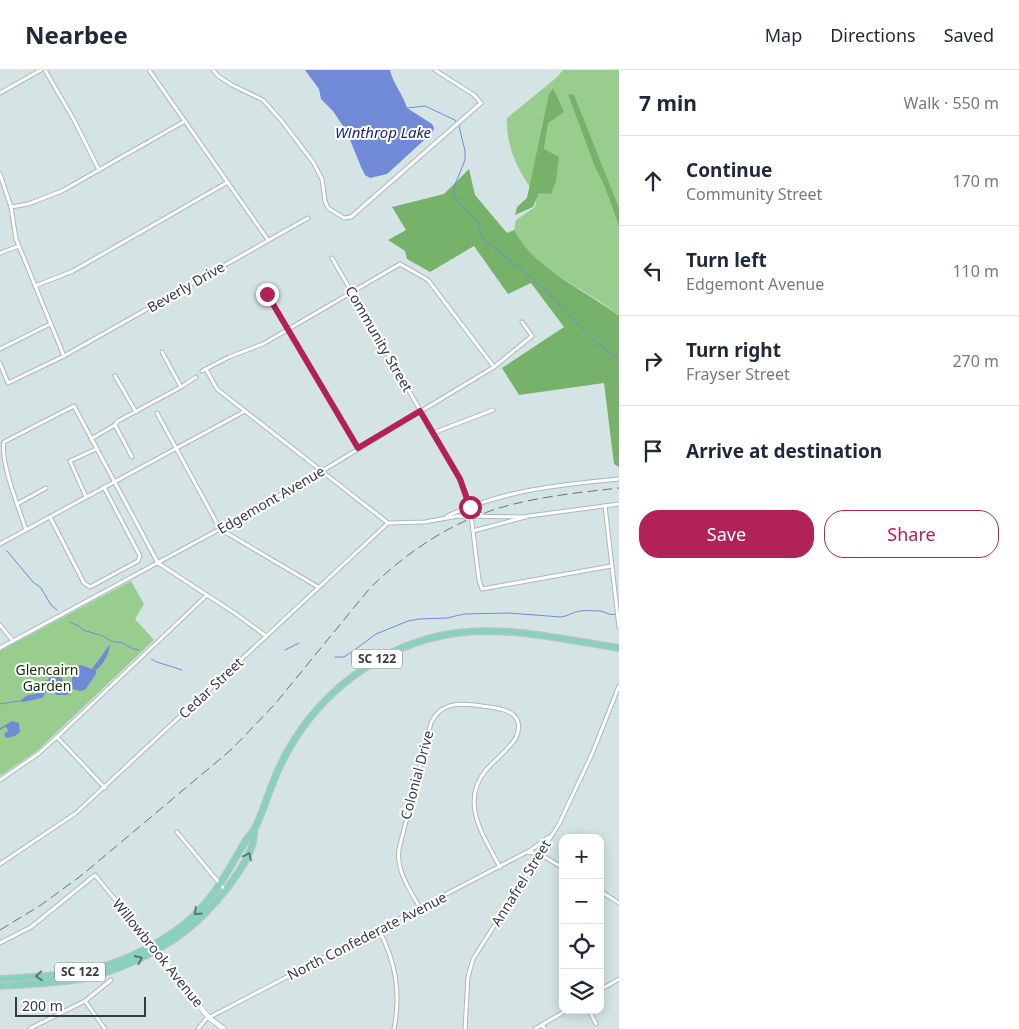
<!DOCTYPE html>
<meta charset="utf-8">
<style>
:root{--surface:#fff;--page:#f6f6f7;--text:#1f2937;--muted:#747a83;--line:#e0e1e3;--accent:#b22256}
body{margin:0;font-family:"Noto Sans",sans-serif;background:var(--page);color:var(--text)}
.controls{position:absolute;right:15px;bottom:15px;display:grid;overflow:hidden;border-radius:10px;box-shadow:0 2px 12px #0003}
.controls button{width:45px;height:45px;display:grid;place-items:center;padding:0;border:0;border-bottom:1px solid var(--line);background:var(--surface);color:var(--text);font:25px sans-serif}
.scale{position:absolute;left:15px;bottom:12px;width:131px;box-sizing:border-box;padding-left:5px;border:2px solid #363c3c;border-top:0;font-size:14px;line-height:18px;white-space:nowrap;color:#363c3c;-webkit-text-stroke:4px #fff;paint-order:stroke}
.stop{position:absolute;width:15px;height:15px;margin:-11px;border:4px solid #b22256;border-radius:50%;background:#fff}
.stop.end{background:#b22256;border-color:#fff;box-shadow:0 1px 5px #0008}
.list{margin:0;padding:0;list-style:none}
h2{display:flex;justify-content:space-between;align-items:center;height:65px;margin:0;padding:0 20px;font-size:21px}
h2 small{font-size:16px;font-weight:400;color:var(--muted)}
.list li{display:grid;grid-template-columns:32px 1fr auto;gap:15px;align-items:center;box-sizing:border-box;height:90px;padding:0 20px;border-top:1px solid var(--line)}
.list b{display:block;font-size:19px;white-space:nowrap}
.list p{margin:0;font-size:16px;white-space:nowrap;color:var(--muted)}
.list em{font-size:16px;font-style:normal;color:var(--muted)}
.actions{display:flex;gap:10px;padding:15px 20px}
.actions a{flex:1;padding:11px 0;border:1px solid var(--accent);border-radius:20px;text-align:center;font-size:18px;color:var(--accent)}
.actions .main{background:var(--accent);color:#fff}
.icon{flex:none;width:28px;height:28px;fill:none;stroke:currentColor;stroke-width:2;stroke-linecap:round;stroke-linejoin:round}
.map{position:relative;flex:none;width:619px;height:959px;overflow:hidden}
header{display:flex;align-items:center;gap:30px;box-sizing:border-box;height:70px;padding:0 25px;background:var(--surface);border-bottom:1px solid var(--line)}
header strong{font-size:24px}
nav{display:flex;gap:28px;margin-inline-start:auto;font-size:18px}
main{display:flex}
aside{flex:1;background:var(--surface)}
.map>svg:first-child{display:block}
</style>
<header>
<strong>Nearbee</strong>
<nav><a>Map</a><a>Directions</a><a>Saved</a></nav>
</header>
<main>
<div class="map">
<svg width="619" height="959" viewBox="0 0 619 959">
<rect width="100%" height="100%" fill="#d4e4e5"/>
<g fill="#99cd8e">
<path d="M 563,0 L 619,0 L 619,246 L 604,234 L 545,198 L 521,173 L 514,160 L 516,150 L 535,137 L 537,127 C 519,102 506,80 507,48 L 556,8 Z"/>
<path d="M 131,511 L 144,534 L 135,549 L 154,570 L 37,681 L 0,706 L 0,581 Z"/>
</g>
<g fill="#76b26a">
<path d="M 553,18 L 564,42 L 548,53 L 544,79 L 559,87 L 556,111 L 551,124 L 539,123 L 533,137 L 515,145 L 517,137 L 527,128 L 549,24 Z"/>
<path d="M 568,24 L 574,25 L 619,138 L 619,156 L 605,117 L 595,97 Z"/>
<path d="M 469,99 L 475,125 L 507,163 L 514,160 C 537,202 583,218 619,246 L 619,397 L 614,394 L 604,313 L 519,325 L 502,298 L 564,257 L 531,213 L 508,224 L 474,176 L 430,202 L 407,189 L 405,181 L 388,170 L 406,160 L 392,137 L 444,124 Z"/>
</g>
<g fill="#718ad7">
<path d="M 305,0 L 390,0 C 393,14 403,24 407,38 L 432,54 L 434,58 L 433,62 L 387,104 L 370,108 L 365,105 L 361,97 L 347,62 L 333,41 L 321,29 L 319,19 Z"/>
<path d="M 110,574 C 109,584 104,594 96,600 L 96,604 L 85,620 L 80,621 L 73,619 L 67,625 L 56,625 L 53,615 L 50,614 L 48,614 L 48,620 L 42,628 L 23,632 L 19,631 L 28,625 L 36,624 L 39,613 L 48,610 L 50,605 L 54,604 L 61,607 L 64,613 L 72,616 L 72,604 L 76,596 L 81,595 L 92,599 Z"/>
<path d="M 12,651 L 19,653 L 20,662 L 15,666 L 6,668 L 4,664 L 8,661 L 7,658 L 5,657 L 0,660 L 0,658 Z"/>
</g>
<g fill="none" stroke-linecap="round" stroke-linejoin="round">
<g stroke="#718ad7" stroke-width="1">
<path d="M 407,38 L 425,36 L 455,50 L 456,52"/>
<path d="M 459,56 L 465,81 L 465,90 L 456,112 L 453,122 L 458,133 L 477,151 L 483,169 L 521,199 L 547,222 L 590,267 L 619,290"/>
<path d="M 7,481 L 33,512 L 41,518 L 51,535 L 57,540"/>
<path d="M 70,552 L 79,556 L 83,560 L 103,566 L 111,571 L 123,573 L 133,579 L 139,580"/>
<path d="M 285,580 L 299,573"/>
<path d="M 335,587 L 344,587 L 353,581 L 376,564 L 408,551 L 419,549 L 447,548 L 464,544 L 509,543 L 561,547 C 568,546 573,542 580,541 C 586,540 594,541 600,541 C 606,542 610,546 616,544"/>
<path d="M 151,589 L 157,592 L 182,600"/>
<path d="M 0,634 L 19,631"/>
</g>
<g stroke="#aab8ba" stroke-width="5">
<g id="minor">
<path d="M 45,0 L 74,50 L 99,100"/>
<path d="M 149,0 L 268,170"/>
<path d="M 213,0 L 218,6 L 232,15 L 263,30 L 281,50 L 313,92 L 322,109 L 325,131 L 328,138 L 344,148 L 351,147 L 481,33 L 474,25 L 435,0"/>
<path d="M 0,23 L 41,0"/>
<path d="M 0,104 L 11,137 L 16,169 L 64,286"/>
<path d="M 11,137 L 28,134 L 62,121 L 185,51"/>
<path d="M 0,183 L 19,176"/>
<path d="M 332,188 L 460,409 L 471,445 L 479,510 L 482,519 L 611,496"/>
<path d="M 35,216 L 73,201 L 228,112"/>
<path d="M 267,224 L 358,378"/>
<path d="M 0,279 L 50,254"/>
<path d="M 162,282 L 181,317"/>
<path d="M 0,293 L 8,313 L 64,286 L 308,148"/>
<path d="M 206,299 L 217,319 L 388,453"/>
<path d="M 202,301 L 229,287 L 263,274 L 400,194 L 428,210 L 494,297"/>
<path d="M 115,306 L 136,342"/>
<path d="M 157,343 L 220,459 L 318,517"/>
<path d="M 115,355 L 118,351 L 181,317 L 196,307"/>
<path d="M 433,363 L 493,340"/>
<path d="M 91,369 L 115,355 L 132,387"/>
<path d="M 86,427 L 70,391 L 96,379"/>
<path d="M 17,434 L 46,418"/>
<path d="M 479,434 L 476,441 L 483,446"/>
<path d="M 605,436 L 619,557"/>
<path d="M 447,446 C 506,420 556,415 619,409"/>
<path d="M 50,447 L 84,513 L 90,517 L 138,491 L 140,486 L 104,417"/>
<path d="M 26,460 C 19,438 0,392 4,372 L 74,336 L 158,493 L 236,544 L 266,566"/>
<path d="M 473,461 L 529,446 L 619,434"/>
<path d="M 0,474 L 245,341"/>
<path d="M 0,555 L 13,571"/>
<path d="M 0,578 L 220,459 L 322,401 L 494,297 L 532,266 L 522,252"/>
<path d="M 57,667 L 105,718"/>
<path d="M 0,710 L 38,684 L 57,667 L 206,526"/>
<path d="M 177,762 L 225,820"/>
<path d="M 528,782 L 549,767"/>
<path d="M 0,794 L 76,743 L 388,453 L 425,452 L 458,446 L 525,447"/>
<path d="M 600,821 L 619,833"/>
<path d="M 420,838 C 410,820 396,801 399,779 L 431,653 C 441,631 462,633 482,636 C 501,638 527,641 516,668 C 508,680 496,689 486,700 C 459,732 484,767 500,797"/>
<path d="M 379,860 C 396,893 401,922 394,959"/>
<path d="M 0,873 L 31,857 L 95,805 L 153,876"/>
<path d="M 600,920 L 619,909"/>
<path d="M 85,931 L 105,959"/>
<path d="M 589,940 L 596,954"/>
<path d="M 542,955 L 545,959"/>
<path d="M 29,959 L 85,931 L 111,910"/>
<path d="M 198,959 L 206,949 L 527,782 L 540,784 L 563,798"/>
<path d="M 465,959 L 468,907 L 473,889 L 559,754 L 592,684 L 619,616"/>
<path d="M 535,959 L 567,940"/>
</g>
</g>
<g stroke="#aab8ba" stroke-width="6">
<path id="tertiary" d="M 156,881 L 209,948 L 224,959"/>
</g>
<g stroke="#bfc1c1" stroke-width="8">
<g id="primary">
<path d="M 0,909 C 31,907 63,906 93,899 C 121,892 151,878 174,862 C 210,837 225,806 246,770 C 249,766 253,763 255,758 C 265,738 270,716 280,696 C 313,626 379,574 456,563 C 510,556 566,570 619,578"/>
<path d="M 0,916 C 30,914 61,913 91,907 C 104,904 117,898 130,893 C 173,874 199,854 228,817 C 240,800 255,781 254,760"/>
</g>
</g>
<use href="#minor" stroke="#fff" stroke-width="3"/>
<use href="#tertiary" stroke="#fff" stroke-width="4.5"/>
<use href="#primary" stroke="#85d2bf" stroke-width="5.5"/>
<path stroke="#697373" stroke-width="1" stroke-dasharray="10 5" stroke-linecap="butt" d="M 0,860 L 41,835 L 82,805 L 232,679 L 275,634 L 370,518 C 410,479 456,449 510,435 C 545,426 583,422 619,418"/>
</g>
<defs><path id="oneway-chevron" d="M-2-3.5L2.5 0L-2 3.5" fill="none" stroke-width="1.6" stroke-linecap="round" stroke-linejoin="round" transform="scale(1.25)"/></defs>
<g stroke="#567870">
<use href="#oneway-chevron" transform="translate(248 786) rotate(-64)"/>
<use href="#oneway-chevron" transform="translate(197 842) rotate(137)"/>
<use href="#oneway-chevron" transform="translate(139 889) rotate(-24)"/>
<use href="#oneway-chevron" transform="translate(39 906) rotate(176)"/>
</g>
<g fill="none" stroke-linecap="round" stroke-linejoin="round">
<path stroke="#b22256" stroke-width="6" d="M 267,224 L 358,378 L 420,341 L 460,409 L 470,437"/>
</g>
<g text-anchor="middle" stroke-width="4" stroke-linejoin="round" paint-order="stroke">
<g fill="#fff" stroke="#727676" stroke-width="1">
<rect x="352" y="579.5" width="50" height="19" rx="4"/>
<rect x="55" y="892.5" width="50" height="19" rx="4"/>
</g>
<g font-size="12" font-weight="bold" fill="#363c3c">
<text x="377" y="593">SC 122</text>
<text x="80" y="906">SC 122</text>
</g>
<g font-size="14" fill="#363c3c" stroke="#fff">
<text transform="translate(186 217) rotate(-30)" y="5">Beverly Drive</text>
<text transform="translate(379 269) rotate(60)" y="5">Community Street</text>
<text transform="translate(271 430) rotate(-30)" y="5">Edgemont Avenue</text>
<text transform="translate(211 618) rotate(-43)" y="5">Cedar Street</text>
<text transform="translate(417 705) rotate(-75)" y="5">Colonial Drive</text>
<text transform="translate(521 813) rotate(-58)" y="5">Annafrel Street</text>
<text transform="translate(367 866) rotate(-27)" y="5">North Confederate Avenue</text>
<text transform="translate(158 883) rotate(51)" y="5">Willowbrook Avenue</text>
</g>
<g font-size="14" fill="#0c3503" stroke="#fff">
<text x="47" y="605">Glencairn<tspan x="47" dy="16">Garden</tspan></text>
</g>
<g font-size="15" font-style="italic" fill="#16237b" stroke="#fff">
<text x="383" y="68">Winthrop Lake</text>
</g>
</g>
</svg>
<div class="controls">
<button>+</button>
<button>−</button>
<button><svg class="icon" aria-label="locate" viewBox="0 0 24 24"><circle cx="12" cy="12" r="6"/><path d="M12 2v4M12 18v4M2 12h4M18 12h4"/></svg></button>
<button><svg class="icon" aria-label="layers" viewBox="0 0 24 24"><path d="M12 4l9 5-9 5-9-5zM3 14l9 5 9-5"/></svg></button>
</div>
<div class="scale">200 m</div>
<div class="stop" style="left:470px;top:437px"></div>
<div class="stop end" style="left:267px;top:224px"></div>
</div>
<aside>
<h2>7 min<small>Walk · 550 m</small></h2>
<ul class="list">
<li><svg class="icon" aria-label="ahead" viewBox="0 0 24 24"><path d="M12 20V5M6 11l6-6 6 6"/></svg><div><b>Continue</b><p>Community Street</p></div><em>170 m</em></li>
<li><svg class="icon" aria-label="left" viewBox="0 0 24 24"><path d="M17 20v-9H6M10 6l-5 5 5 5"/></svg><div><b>Turn left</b><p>Edgemont Avenue</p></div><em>110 m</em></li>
<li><svg class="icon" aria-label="right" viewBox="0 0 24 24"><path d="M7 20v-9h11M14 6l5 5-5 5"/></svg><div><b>Turn right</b><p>Frayser Street</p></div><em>270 m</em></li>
<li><svg class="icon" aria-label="arrive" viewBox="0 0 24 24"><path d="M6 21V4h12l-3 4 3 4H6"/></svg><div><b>Arrive at destination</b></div></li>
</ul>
<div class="actions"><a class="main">Save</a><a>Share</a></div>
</aside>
</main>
